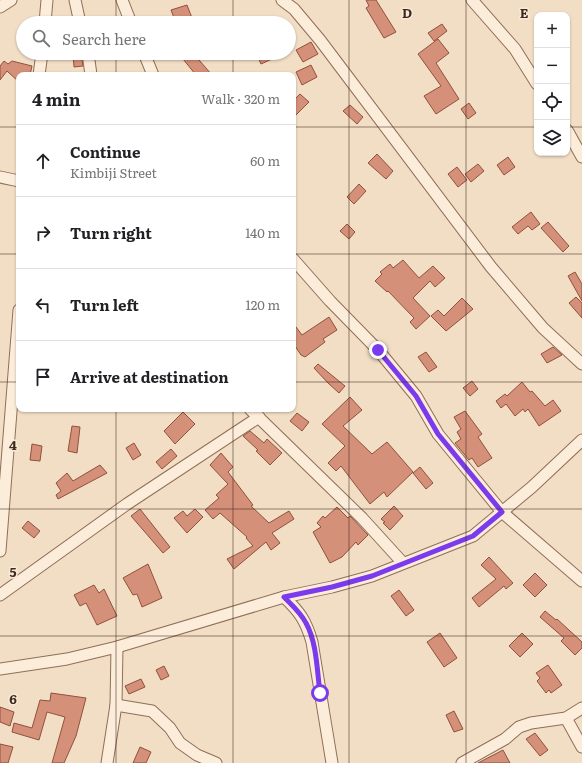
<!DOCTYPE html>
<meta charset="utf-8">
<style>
:root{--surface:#fff;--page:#f2f2f2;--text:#202124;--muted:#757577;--line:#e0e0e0}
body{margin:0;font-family:Literata,serif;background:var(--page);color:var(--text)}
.controls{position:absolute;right:12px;top:12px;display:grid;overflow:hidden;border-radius:8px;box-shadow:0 1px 3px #0004}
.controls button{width:36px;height:36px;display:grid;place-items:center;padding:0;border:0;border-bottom:1px solid var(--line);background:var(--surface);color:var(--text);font:20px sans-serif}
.stop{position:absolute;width:12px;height:12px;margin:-9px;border:3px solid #7c3aed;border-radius:50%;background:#fff}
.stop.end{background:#7c3aed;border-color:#fff;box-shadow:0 1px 4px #0008}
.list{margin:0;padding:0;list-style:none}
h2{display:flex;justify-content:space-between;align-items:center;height:52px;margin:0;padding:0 16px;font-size:17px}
h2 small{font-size:13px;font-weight:400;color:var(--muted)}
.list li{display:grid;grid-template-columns:26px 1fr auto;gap:12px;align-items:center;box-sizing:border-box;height:72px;padding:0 16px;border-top:1px solid var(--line)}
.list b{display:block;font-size:15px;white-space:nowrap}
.list p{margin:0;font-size:13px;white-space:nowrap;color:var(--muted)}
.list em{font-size:13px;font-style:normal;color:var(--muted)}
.icon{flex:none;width:22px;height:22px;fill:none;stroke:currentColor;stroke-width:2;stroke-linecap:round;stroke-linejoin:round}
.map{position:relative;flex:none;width:582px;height:763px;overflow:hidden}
.search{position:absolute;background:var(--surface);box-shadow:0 1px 3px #0004;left:16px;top:16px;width:280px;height:44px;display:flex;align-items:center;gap:10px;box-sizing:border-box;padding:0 14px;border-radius:22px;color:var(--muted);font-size:15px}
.panel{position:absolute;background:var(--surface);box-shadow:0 1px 3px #0004;left:16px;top:72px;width:280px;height:340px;border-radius:8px}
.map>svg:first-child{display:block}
</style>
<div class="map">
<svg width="582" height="763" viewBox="0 0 582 763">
<rect width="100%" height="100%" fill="#f2dec5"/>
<g fill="#d49078" stroke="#91513c">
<path d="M 366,0 L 376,0 L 396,32 L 384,38 L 366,8 L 369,6 Z"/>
<path d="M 187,5 L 194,23 L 176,23 L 171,10 Z"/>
<path d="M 442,24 L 447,31 L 434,41 L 428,33 Z"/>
<path d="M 438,39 L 449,53 L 436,63 L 459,99 L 436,114 L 424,96 L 441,86 L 418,54 Z"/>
<path d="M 311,42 L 318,54 L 303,62 L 296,50 Z"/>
<path d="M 73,53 L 81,53 L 83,66 L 74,67 Z"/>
<path d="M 191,53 L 193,53 L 212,75 L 196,75 L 183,59 Z"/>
<path d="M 256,53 L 285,53 L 261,64 Z"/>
<path d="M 4,61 L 8,64 L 12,61 L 32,66 L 30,75 L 19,75 L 19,82 L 7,71 L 0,80 L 0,66 Z"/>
<path d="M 311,65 L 317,77 L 302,85 L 296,72 Z"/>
<path d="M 300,94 L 309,102 L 293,118 L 293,101 Z"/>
<path d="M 469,103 L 476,113 L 468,119 L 461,109 Z"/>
<path d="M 350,105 L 363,117 L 357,124 L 343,111 Z"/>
<path d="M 377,154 L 393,171 L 386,179 L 368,163 Z"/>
<path d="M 508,157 L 515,167 L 504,175 L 497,165 Z"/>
<path d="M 478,164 L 484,171 L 471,182 L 465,174 Z"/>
<path d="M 457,167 L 467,180 L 458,187 L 448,174 Z"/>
<path d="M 359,184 L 366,191 L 354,204 L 347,197 Z"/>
<path d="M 531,212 L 540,224 L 532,230 L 528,226 L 518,234 L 512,227 Z"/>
<path d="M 548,222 L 569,246 L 563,252 L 541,228 Z"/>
<path d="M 347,224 L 355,232 L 349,239 L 340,231 Z"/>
<path d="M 403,260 L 419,278 L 433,266 L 445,278 L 435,287 L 430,281 L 413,298 L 430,316 L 416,329 L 410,322 L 414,318 L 388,291 L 387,292 L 375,281 L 382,274 L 380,272 L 390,264 L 393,268 Z"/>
<path d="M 575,272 L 582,284 L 582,301 L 568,276 Z"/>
<path d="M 576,297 L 582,303 L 582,318 L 569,303 Z"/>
<path d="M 462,298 L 473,309 L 446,331 L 431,316 L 438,310 L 444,316 Z"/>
<path d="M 329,317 L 337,330 L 323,339 L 325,342 L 305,357 L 301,355 L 293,343 L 293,323 L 302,335 Z"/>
<path d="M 553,347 L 562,355 L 547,363 L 541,354 Z"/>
<path d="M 426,352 L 437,367 L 429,372 L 418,357 Z"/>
<path d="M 318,364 L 345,386 L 339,393 L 328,383 L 314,368 Z"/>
<path d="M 472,381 L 478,389 L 470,396 L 463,388 Z"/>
<path d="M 522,382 L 530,392 L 532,391 L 545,406 L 553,400 L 561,411 L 539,426 L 528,409 L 525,412 L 523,409 L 515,416 L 506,404 L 501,408 L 496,401 L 505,394 L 507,396 Z"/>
<path d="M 350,397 L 362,410 L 343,426 L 372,454 L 387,442 L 413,472 L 387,497 L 384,492 L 370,504 L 341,466 L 336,471 L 328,463 L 345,446 L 322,424 Z"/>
<path d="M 465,411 L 482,434 L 478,437 L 492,458 L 478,467 L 472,458 L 469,460 L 455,443 L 461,439 L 457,432 L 461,429 L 454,417 Z"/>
<path d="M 183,412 L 195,424 L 175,444 L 164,431 Z"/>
<path d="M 297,413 L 309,422 L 302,431 L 290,421 Z"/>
<path d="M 72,426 L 80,427 L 77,453 L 68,451 Z"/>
<path d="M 250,431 L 264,443 L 267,439 L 282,453 L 270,465 L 256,451 L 258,450 L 243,436 Z"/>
<path d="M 134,443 L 141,455 L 133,460 L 126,448 Z"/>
<path d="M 32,444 L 42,446 L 40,461 L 30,460 Z"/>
<path d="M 171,449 L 177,456 L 162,469 L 156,462 Z"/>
<path d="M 221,453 L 233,467 L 228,472 L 253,505 L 251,506 L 269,523 L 289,511 L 294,519 L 272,533 L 280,543 L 271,550 L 266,542 L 234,569 L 227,559 L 253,546 L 246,538 L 247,537 L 220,513 L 213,519 L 205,510 L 219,498 L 216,495 L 228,484 L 210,465 Z"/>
<path d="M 100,465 L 107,473 L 58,499 L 56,495 L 61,491 L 56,483 L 67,473 L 73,481 Z"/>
<path d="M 420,467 L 433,483 L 426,489 L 413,473 Z"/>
<path d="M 394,506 L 403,516 L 390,530 L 383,523 L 385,522 L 381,519 Z"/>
<path d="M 337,507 L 348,518 L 350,516 L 368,535 L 358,545 L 356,542 L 342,557 L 330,563 L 313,532 L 321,527 L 317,523 L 323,516 L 325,518 Z"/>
<path d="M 140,509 L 170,547 L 163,553 L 131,516 Z"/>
<path d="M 195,509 L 203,517 L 187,533 L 174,518 L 183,511 L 187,516 Z"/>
<path d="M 28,521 L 40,531 L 34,538 L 22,528 Z"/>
<path d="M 489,557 L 513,583 L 506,589 L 504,586 L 479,607 L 472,598 L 496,579 L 481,565 Z"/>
<path d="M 148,564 L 162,598 L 142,607 L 137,594 L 133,595 L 123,578 Z"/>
<path d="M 535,573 L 547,585 L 535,597 L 523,585 Z"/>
<path d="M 94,585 L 99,593 L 104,589 L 117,616 L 97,625 L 86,603 L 80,606 L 74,595 Z"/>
<path d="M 399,590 L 414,610 L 406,616 L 391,596 Z"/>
<path d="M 545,611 L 556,620 L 557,619 L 582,642 L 582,648 L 575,655 L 561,641 L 564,638 L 540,617 Z"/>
<path d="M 440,633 L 457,658 L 444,667 L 427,642 Z"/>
<path d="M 522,633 L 533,644 L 520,657 L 509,646 Z"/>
<path d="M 548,665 L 562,685 L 551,693 L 549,690 L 546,693 L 537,681 L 540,678 L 536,673 Z"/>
<path d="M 164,666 L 169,676 L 161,680 L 156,670 Z"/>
<path d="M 141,679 L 145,687 L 129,694 L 125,686 Z"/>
<path d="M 51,693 L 86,698 L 76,736 L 64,763 L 52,763 L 65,717 L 47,712 L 39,740 L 12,732 L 14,723 L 32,728 L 40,700 L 50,701 Z"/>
<path d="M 0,707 L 14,712 L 10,726 L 0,722 Z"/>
<path d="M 454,711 L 463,729 L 454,732 L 446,715 Z"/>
<path d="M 535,733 L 548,750 L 540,756 L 526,739 Z"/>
<path d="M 0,744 L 13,747 L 8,763 L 0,763 Z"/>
<path d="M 140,747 L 151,752 L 146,763 L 133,763 Z"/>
<path d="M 503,750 L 510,763 L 478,763 Z"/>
</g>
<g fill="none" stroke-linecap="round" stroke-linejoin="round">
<g stroke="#906e59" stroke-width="13">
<g id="minor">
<path d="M 75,0 L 80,23"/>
<path d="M 122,0 L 131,23"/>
<path d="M 282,0 L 294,9 L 320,40 L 491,267 L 543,328 L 582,364"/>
<path d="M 472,0 L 515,49 L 537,84"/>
<path d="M 0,7 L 11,0"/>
<path d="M 45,23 L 47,0"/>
<path d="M 88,53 L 91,75"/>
<path d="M 144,53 L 153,75"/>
<path d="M 39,75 L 42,53"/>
<path d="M 567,130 L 582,157"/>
<path d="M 0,177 L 19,181"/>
<path d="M 293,259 L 330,301 L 378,350 L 416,396 L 438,434 L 502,512 L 582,581"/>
<path d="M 250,409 L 362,518 L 402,562"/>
<path d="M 0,551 L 19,310"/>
<path d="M 0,595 L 127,504 L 259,417"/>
<path d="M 284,597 C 300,612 306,621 312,642 L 332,763"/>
<path d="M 0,669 L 67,659 L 117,647 L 284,597 L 332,587 L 372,576 L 473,536 L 532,487 L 582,440"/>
<path d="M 116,705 L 152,711 L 170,728 L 180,743 L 197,755 L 216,763"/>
<path d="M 566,718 L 582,747"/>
<path d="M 107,763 L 116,705 L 117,647"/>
<path d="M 462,763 L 505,739 L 519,727 L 531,723 L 566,718 L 582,708"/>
</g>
</g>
<use href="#minor" stroke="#fcecda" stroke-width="11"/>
</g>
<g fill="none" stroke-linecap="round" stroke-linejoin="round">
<path stroke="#7c3aed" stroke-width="5" d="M 320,693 C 317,671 317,643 306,623 C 301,613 292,605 284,597 L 332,587 L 372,576 L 473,536 L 502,512 L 438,434 L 416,396 L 378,350"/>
</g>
<path fill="none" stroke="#3e291e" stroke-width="1" stroke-opacity="0.55" d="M 116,0 L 116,23M 233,0 L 233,23M 349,0 L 349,763M 466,0 L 466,763M 116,53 L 116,75M 233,53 L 233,75M 0,127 L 19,127M 293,127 L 537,127M 567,127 L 582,127M 0,254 L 19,254M 293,254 L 582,254M 0,382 L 19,382M 293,382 L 582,382M 116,409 L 116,763M 233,409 L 233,763M 0,509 L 582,509M 0,636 L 582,636"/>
<g font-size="13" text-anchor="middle" font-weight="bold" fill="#3e291e" stroke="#f9e9d6" stroke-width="3" stroke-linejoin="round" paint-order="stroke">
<text x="407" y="18">D</text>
<text x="524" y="18">E</text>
<text x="13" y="450">4</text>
<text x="13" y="577">5</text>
<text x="13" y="704">6</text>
</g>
</svg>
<div class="controls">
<button>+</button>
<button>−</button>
<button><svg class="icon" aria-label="locate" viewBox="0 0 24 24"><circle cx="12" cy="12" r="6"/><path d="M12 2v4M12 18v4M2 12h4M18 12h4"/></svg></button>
<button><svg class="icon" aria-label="layers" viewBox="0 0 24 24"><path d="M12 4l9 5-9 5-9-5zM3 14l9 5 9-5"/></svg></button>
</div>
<div class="stop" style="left:320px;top:693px"></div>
<div class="stop end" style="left:378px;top:350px"></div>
<div class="search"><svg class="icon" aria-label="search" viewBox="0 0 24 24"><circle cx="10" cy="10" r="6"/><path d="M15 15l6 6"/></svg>Search here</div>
<section class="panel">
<h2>4 min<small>Walk · 320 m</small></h2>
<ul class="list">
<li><svg class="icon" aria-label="ahead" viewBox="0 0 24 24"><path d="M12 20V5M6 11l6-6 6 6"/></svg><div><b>Continue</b><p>Kimbiji Street</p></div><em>60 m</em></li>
<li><svg class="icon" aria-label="right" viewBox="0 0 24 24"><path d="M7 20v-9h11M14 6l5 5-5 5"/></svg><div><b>Turn right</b></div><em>140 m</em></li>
<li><svg class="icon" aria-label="left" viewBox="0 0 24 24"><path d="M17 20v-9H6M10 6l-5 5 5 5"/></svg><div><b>Turn left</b></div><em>120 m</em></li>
<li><svg class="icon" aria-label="arrive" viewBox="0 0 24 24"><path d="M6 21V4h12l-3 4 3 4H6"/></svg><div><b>Arrive at destination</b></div></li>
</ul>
</section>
</div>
